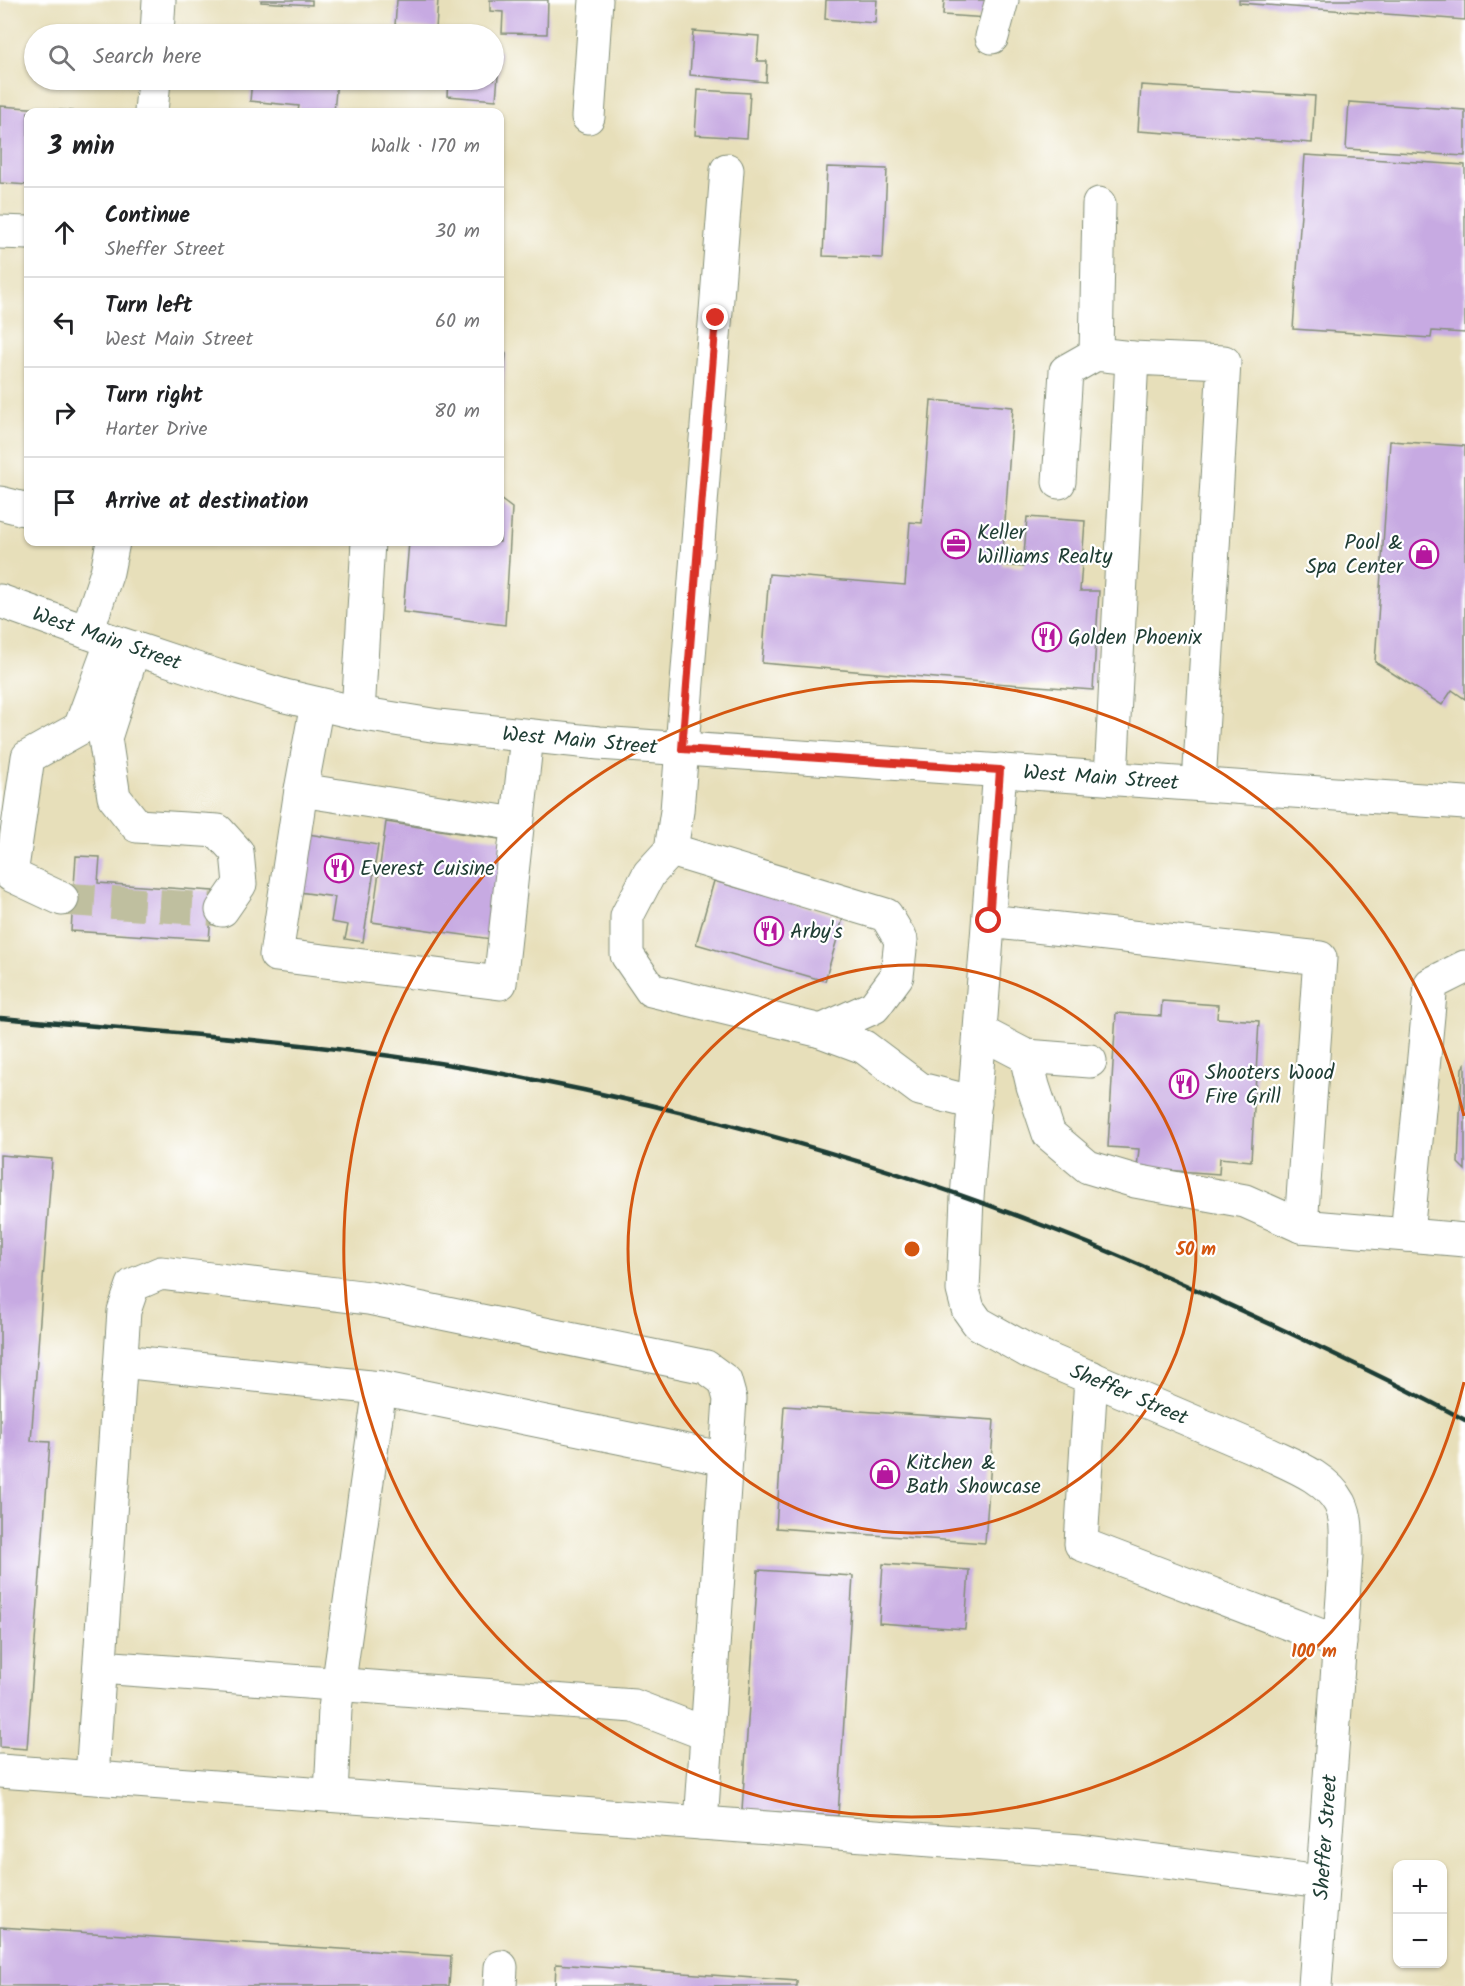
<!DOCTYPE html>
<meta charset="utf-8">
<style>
:root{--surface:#fff;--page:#f6f6f6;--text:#202124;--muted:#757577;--line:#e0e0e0}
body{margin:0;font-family:Kalam,sans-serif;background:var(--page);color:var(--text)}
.controls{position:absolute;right:18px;bottom:18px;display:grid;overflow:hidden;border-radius:12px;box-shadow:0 2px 4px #0004}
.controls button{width:54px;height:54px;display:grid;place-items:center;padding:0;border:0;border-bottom:2px solid var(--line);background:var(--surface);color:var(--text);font:30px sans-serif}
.stop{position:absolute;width:18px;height:18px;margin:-14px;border:4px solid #d93025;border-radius:50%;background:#fff}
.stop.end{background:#d93025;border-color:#fff;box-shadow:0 2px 6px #0008}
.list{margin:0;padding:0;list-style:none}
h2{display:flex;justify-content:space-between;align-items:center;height:78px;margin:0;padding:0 24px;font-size:26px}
h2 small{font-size:20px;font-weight:400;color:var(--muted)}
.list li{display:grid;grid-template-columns:39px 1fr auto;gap:18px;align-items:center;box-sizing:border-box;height:90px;padding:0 24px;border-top:2px solid var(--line)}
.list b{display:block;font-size:22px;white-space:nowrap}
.list p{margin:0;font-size:20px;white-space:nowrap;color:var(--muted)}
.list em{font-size:20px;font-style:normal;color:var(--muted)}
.icon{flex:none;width:33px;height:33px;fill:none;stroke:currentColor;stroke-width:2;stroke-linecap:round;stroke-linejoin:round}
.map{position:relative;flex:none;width:1465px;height:1986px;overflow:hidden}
.search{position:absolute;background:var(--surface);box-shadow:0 2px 4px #0004;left:24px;top:24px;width:480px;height:66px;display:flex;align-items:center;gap:15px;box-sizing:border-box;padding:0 21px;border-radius:33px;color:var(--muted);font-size:22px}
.panel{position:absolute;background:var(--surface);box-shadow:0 2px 4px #0004;left:24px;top:108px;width:480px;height:438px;border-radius:12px}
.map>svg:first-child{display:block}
</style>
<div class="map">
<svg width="1465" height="1986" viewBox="0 0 1465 1986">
<rect width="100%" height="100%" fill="#fff"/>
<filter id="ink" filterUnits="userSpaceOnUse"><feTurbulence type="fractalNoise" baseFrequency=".0167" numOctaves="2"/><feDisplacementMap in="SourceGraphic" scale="12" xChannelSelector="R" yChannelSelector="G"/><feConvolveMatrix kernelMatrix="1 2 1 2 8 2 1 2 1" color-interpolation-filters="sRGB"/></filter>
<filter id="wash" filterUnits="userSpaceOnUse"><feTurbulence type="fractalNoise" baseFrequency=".008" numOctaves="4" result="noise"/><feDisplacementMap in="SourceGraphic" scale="24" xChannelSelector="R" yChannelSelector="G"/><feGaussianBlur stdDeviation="1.35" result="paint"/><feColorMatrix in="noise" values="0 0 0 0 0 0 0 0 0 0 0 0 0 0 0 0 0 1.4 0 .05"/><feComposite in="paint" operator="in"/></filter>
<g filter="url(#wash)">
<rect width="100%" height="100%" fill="#e7dfba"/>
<g id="blocks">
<g fill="#c7aae2">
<path d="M 261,0 L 312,0 L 312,5 L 261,2 Z"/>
<path d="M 397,0 L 438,0 L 436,29 L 395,25 Z"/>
<path d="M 490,0 L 548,0 L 547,34 L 502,33 L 503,12 L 490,11 Z"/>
<path d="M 826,0 L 877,0 L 875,23 L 825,19 Z"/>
<path d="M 944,0 L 989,0 L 988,18 L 943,15 Z"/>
<path d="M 1239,0 L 1465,0 L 1465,20 L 1239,3 Z"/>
<path d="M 306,24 L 359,29 L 359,34 L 305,34 Z"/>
<path d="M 693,31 L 759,36 L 757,61 L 767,61 L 766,82 L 690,75 Z"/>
<path d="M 494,51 L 500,51 L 496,100 L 447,96 L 448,80 L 494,80 Z"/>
<path d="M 252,80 L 337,80 L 334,112 L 298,111 L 299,106 L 250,101 Z"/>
<path d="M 1141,85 L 1315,96 L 1312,143 L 1138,131 Z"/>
<path d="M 698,90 L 750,93 L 747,138 L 695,135 Z"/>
<path d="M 1349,102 L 1465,110 L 1465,156 L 1346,149 Z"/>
<path d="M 0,106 L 72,111 L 72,112 L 28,112 L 28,185 L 0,183 Z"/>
<path d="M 1305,155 L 1465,165 L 1465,333 L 1432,331 L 1431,338 L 1293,329 Z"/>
<path d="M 827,167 L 887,169 L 883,258 L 823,256 Z"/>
<path d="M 500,347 L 506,354 L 501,409 L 500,409 Z"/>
<path d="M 931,400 L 1013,407 L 1002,565 L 1023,567 L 1027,517 L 1085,521 L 1080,591 L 1099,591 L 1093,690 L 994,683 L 762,663 L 769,574 L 905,585 L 910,522 L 922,523 Z"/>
<path d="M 1390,441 L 1465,446 L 1465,699 L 1452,690 L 1442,705 L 1375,662 Z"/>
<path d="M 500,499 L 512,508 L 505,625 L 403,612 L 409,542 L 500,542 Z"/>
<path d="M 386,822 L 506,840 L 491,939 L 372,922 Z"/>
<path d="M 308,834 L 378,845 L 363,942 L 345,939 L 348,925 L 331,922 L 335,897 L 299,892 Z"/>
<path d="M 76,856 L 100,857 L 98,883 L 213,891 L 209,940 L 71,931 Z"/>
<path d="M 714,881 L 843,918 L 825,981 L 696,944 Z"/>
<path d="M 1162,1001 L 1218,1005 L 1217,1018 L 1259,1021 L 1251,1161 L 1220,1158 L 1219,1174 L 1137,1168 L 1139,1149 L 1108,1147 L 1116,1013 L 1161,1016 Z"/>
<path d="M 1465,1064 L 1465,1170 L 1458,1163 L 1462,1068 Z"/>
<path d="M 0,1155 L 52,1159 L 31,1441 L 50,1442 L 27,1749 L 0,1747 Z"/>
<path d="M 784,1406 L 994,1420 L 985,1543 L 776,1528 Z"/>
<path d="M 883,1564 L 969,1570 L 965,1629 L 879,1623 Z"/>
<path d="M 758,1570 L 853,1576 L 838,1816 L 742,1810 Z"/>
<path d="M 0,1927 L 451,1956 L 449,1986 L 0,1986 Z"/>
<path d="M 556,1964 L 797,1981 L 797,1986 L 555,1986 Z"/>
</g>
</g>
</g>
<g filter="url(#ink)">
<use href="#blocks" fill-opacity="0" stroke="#838e77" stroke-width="1.5"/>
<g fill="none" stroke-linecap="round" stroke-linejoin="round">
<path stroke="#bfbf9f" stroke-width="33" stroke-dasharray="33 16" stroke-linecap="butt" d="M 62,899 L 222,910"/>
<g stroke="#838e77" stroke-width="35">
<g id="minor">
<path d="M 157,34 L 159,0"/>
<path d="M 992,37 L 1002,0"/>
<path d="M 151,112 L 154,80"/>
<path d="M 588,117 L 596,0"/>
<path d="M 727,170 L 677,811 L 671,850 L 649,874 L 627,916 L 627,955 L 651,990 L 821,1031 L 864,1047 L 920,1089 L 975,1103"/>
<path d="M 0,232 L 28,233"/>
<path d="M 1096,354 L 1099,204"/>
<path d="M 1059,482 L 1066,371 L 1096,354 L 1132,358"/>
<path d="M 0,503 L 28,510"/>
<path d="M 87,632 L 107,572 L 113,542"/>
<path d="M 134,648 L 105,738 L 114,797 L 137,826 L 218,831 L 237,852 L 240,884 L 222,910"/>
<path d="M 317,704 L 301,790 L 276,955 L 500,983 L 527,736"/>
<path d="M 358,713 L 368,542"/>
<path d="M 1000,770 L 967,1198 L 963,1290 L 968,1309 L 978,1323 L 1028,1351 L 1267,1453 C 1292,1465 1326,1477 1340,1503 C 1348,1519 1346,1538 1346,1555 L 1315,1986"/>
<path d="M 1111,778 L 1132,358 L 1224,362 L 1199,784"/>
<path d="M 301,790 L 516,824"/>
<path d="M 671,850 L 886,915 L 901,940 L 897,976 L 874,1007 L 821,1031"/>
<path d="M 62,899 L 11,875 L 28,757 L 80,728 L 112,641"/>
<path d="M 989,921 L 1320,958 L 1301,1226 L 1465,1240"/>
<path d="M 980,1032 L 1026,1056 L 1033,1086 L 1049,1134 L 1088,1167 L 1135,1181 L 1245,1201 L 1301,1226"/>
<path d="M 1026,1056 L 1090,1061"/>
<path d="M 1407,1235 L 1431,984 L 1465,967"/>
<path d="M 121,1361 L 380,1388 L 726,1459"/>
<path d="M 1091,1377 L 1081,1544 L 1340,1643"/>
<path d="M 100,1667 L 634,1706 L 707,1734"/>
<path d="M 0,1771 L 1080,1851 L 1321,1882"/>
<path d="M 92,1777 L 124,1311 L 133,1285 L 161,1273 L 369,1298 L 706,1367 L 725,1381 L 730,1399 L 701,1823"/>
<path d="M 331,1795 L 335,1709 L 380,1388"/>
<path d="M 500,1986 L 501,1967"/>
</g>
</g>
<g stroke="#838e77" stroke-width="35">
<path id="major" d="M 0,601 L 112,641 L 217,676 L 285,696 L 358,713 L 438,726 L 599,743 L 1465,803"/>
</g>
<use href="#minor" stroke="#fff" stroke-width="33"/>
<use href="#major" stroke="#fff" stroke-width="33"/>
<path stroke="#1f3d34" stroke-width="4.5" d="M 0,1018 C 174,1033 349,1044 520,1077 C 694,1111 866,1158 1031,1221 C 1115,1252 1197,1290 1279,1328 C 1341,1357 1404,1387 1465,1420"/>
</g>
</g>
<g fill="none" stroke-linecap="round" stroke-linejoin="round" filter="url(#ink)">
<path stroke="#d93025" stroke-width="8" d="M 716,318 L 682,749 L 1000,770 L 989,921"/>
</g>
<g fill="none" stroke="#d45610" stroke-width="3">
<circle cx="912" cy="1249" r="284"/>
<path d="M1464 1382A568 568 0 1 1 1464 1116"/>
</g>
<defs>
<g id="office-ring" transform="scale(1.5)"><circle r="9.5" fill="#fff" stroke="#b5179e" stroke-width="1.5"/><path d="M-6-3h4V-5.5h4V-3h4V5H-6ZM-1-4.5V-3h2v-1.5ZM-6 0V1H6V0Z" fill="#b5179e"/></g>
<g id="shop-ring" transform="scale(1.5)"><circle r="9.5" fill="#fff" stroke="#b5179e" stroke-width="1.5"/><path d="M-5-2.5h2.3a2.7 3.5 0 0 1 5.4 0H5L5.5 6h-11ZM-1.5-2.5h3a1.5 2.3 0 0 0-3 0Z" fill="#b5179e"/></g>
<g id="restaurant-ring" transform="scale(1.5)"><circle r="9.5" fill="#fff" stroke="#b5179e" stroke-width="1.5"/><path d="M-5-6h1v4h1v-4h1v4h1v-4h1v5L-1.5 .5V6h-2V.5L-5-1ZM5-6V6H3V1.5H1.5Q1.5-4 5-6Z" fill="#b5179e"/></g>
</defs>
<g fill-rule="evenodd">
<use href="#office-ring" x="956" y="544"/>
<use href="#shop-ring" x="1424" y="554"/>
<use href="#restaurant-ring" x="1047" y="637"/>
<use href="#restaurant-ring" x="339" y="868"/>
<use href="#restaurant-ring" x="769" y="931"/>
<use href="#restaurant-ring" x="1184" y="1084"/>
<use href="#shop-ring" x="885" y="1474"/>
</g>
<g text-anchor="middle" stroke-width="4.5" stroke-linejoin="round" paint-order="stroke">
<g font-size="21" fill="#1f3d34" stroke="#fff" text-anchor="start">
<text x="977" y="539">Keller<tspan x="977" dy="24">Williams Realty</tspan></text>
<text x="1403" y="549" text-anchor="end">Pool &amp;<tspan x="1403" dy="24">Spa Center</tspan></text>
<text x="1068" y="644">Golden Phoenix</text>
<text x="360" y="875">Everest Cuisine</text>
<text x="790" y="938">Arby's</text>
<text x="1205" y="1079">Shooters Wood<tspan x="1205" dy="24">Fire Grill</tspan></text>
<text x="906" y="1469">Kitchen &amp;<tspan x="906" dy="24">Bath Showcase</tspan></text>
</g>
<g font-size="21" fill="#1f3d34" stroke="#fff">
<text transform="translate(107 638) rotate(19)" y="7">West Main Street</text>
<text transform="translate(580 740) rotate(5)" y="7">West Main Street</text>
<text transform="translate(1101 777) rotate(4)" y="7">West Main Street</text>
<text transform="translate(1129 1394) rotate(23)" y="7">Sheffer Street</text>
<text transform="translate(1325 1837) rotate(-86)" y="7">Sheffer Street</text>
</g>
</g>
<circle cx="912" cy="1249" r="9" fill="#d45610" stroke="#fff" stroke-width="3"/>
<g font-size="18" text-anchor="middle" font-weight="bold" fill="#d45610" stroke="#fff" stroke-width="4.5" stroke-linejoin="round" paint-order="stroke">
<text x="1196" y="1255">50 m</text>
<text x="1314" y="1657">100 m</text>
</g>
</svg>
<div class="controls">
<button>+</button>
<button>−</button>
</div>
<div class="stop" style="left:989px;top:921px"></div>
<div class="stop end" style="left:716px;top:318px"></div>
<div class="search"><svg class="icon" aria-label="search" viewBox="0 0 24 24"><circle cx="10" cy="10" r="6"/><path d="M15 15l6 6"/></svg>Search here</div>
<section class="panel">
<h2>3 min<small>Walk · 170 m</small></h2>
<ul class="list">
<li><svg class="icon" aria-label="ahead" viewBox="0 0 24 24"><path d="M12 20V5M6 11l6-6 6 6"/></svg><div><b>Continue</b><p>Sheffer Street</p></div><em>30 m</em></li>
<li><svg class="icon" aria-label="left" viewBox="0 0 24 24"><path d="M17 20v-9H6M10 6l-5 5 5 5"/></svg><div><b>Turn left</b><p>West Main Street</p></div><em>60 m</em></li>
<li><svg class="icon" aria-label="right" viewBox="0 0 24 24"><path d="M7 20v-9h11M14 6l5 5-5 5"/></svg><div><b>Turn right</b><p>Harter Drive</p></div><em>80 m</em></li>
<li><svg class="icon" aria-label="arrive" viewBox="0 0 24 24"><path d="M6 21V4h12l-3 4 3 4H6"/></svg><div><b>Arrive at destination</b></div></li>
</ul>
</section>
</div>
